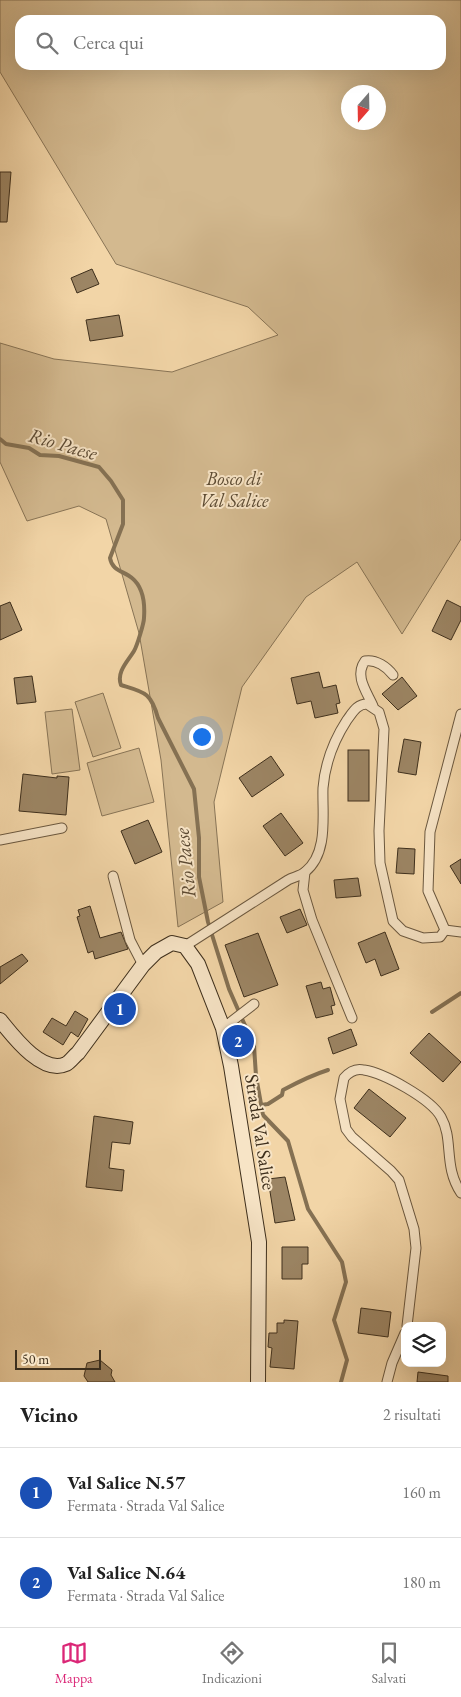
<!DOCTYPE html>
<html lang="it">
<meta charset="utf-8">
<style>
:root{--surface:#fff;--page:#f6f6f6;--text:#222;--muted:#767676;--line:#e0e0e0;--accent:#db2777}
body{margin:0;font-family:"EB Garamond",serif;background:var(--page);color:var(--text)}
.controls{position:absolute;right:15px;bottom:15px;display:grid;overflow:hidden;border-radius:10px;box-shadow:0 5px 20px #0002}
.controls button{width:45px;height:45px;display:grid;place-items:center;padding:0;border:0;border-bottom:1px solid var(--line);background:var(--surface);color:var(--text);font:25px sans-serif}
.compass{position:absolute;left:341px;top:85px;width:45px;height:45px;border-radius:50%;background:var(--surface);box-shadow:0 5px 20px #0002;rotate:200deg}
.scale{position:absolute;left:15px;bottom:12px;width:86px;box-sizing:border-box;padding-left:5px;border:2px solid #3e2f1c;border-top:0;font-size:14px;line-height:18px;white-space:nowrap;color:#3e2f1c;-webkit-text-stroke:4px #f7e4c6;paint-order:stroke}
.you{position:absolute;left:201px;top:736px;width:18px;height:18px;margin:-12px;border:4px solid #fff;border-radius:50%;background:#1a73e8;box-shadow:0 0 0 8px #1a73e833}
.badge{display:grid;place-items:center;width:32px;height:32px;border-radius:50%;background:var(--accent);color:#fff;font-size:16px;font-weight:700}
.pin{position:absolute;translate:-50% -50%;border:2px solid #fff;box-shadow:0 1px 5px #0006}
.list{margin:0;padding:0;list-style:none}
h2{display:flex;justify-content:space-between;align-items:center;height:65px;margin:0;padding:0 20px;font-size:21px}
h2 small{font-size:16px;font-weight:400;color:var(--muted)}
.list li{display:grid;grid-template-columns:32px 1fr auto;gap:15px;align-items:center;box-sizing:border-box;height:90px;padding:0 20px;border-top:1px solid var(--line)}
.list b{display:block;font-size:19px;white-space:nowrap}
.list p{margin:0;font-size:16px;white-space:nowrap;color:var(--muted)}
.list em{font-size:16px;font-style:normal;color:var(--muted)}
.icon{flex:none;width:28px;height:28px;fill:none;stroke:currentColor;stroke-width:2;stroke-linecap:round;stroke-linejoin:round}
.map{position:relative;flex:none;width:461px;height:1382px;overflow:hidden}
.search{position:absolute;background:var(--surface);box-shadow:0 5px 20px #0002;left:15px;right:15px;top:15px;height:55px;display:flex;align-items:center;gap:12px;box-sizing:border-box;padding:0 18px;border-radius:15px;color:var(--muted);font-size:19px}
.sheet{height:245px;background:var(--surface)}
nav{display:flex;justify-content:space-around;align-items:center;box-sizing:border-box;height:70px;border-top:1px solid var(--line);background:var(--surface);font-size:14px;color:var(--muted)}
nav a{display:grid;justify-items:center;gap:2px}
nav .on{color:var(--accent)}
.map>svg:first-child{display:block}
</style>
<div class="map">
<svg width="461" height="1382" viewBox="0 0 461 1382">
<rect width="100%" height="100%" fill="#f2d5a7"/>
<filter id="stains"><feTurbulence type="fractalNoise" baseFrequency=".004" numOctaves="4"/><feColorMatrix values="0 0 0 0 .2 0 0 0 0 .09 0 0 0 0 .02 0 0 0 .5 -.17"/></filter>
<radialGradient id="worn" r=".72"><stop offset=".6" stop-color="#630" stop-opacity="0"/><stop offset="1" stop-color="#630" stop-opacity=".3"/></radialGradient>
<g fill="#d3b98f" stroke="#887456" fill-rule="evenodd">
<path d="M 0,0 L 461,0 L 461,539 L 402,634 L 357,562 L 306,597 L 242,687 L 214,802 L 223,902 L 178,927 L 161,760 L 139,633 L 106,519 L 79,506 L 27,521 L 0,462 L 0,343 L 54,359 L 172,372 L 278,335 L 248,307 L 116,264 L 0,72 ZM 20,20 L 441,20 L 441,65 L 20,65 ZM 378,92 L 378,122 L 348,122 L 348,92 Z"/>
<path d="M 103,693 L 121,748 L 93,757 L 75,702 Z"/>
<path d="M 72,709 L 80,770 L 52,774 L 45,712 Z"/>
<path d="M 139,748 L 154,802 L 102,816 L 87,763 Z"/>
</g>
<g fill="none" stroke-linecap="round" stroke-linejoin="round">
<g stroke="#857153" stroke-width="4">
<path d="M 0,439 L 6,444 L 29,448 L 40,455 L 59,456 L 99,467 L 111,481 L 123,500 L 123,524 L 110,558 C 112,571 124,571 132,578 C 143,587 145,604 144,618 C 144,623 137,646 134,651 C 128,661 116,672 121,685 C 144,692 151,692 158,718 L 194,789 L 199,838 L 199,877 L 208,922 L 229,989 L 254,1046 L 256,1076 L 263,1115 L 288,1141 L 308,1209 L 342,1262 L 346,1282 L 334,1320 L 347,1360 L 341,1382"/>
<path d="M 432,1012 L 461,993"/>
<path d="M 261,1105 L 268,1104 L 282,1095 L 283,1090 C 298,1082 312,1075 328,1070"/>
</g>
</g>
<g fill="#9c8564" stroke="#3e2f1c">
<path d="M 0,172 L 11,172 L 7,222 L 0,222 Z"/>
<path d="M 92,269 L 99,284 L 77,293 L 71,278 Z"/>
<path d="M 119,315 L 123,336 L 90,341 L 86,320 Z"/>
<path d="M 447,600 L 461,607 L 461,620 L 451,640 L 432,631 Z"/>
<path d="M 10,602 L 22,630 L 0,640 L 0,606 Z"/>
<path d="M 319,672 L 323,688 L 336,685 L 340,703 L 336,704 L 338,713 L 315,718 L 311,701 L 297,704 L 291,678 Z"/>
<path d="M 32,676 L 36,702 L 17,704 L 14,678 Z"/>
<path d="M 402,677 L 417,696 L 398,710 L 382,694 Z"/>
<path d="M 404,739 L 421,742 L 416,775 L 398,772 Z"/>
<rect x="348" y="750" width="21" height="51"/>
<path d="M 271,756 L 284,775 L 252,797 L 239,778 Z"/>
<path d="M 23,774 L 57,778 L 57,776 L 69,777 L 66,815 L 19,811 Z"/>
<path d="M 281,813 L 303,843 L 285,856 L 263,826 Z"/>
<path d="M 148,820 L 162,852 L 135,864 L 121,831 Z"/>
<path d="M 398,848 L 415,849 L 414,874 L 396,873 Z"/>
<path d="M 461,859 L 461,884 L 450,866 Z"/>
<path d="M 358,878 L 361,896 L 336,898 L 334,880 Z"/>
<path d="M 90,906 L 100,938 L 121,932 L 128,949 L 95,959 L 93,951 L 88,953 L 77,917 L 80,916 L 78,910 Z"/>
<path d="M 300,909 L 307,925 L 287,933 L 280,917 Z"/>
<path d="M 385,932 L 399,969 L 381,976 L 375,959 L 366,963 L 358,943 Z"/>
<path d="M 258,933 L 278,985 L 244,997 L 225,945 Z"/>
<path d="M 22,954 L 28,961 L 0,984 L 0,967 Z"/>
<path d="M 321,982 L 323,989 L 330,987 L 335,1005 L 331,1006 L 333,1014 L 316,1018 L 306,986 Z"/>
<path d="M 75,1011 L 88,1019 L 78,1037 L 71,1032 L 63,1045 L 43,1032 L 52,1018 L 66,1026 Z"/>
<path d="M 351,1029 L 357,1045 L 333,1054 L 328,1038 Z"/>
<path d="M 429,1033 L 461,1062 L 443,1082 L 410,1053 Z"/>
<path d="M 369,1089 L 406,1118 L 390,1137 L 354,1108 Z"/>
<path d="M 94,1116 L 133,1122 L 130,1144 L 112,1142 L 109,1168 L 124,1170 L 122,1191 L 86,1187 Z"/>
<path d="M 285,1177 L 295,1220 L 275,1223 L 268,1179 Z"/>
<path d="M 282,1247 L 308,1247 L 308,1264 L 302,1264 L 302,1279 L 282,1279 Z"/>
<path d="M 361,1308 L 391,1312 L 388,1337 L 358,1333 Z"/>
<path d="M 284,1320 L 298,1321 L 294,1369 L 270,1367 L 272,1348 L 268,1347 L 269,1333 L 277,1333 L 277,1323 L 284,1323 Z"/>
<path d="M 100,1360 L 112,1370 L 111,1375 L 115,1382 L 88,1382 L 84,1376 L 87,1363 Z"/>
<path d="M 418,1372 L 448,1376 L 448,1382 L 417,1382 Z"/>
</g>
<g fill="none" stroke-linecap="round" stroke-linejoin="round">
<g stroke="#6b583f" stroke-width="11">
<g id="street">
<path d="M 373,706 C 367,692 354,676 365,661 C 376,659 387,667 393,675"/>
<path d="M 0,840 L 62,828"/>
<path d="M 305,872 L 303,890 L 312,920 L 352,1018"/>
<path d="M 113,876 L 130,940 L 143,965"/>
<path d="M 445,930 L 461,932"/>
<path d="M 185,946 L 288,880 C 293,877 301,876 305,872 C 329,853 322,814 323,788 C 325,763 334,740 347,720 C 353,712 357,704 367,704 L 379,712 L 384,729 L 379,831 L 380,863 L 393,921 L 403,931 L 423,938 L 440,937 L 445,930 L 428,891 L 430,832 L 461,714"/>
<path d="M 223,1028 L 254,1004"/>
<path d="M 407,1326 L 416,1248 L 414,1229 L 399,1180 L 391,1171 L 352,1137 L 346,1129 L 340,1099 L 344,1078 C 349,1072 356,1068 364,1070 C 384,1073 431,1099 441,1117 C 454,1140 443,1166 461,1193"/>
<path d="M 387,1382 L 392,1363 L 405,1333"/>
</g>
</g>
<g stroke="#3e2f1c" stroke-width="16">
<path id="secondary" d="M 0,1020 C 13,1036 42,1075 66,1064 C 70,1062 74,1056 78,1053 L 143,965 L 156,952 L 172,943 L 185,946 L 198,964 L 223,1028 L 231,1066 L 259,1242 L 258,1382"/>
</g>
<use href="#street" stroke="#f7e4c6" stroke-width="9"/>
<use href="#secondary" stroke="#f7e4c6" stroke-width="14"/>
</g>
<g text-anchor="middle" stroke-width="4" stroke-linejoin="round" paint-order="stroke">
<g font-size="19" font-style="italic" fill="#5c4b33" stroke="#f7e4c6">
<text x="234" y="485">Bosco di<tspan x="234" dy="22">Val Salice</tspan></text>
</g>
<g font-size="19" fill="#3e2f1c" stroke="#f7e4c6">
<text transform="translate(261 1132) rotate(81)" y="7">Strada Val Salice</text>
</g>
<g font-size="20" font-style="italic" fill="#5c4a33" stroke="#f7e4c6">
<text transform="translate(63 444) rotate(16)" y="7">Rio Paese</text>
<text transform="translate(185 863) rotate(-96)" y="7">Rio Paese</text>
</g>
</g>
<rect width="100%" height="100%" filter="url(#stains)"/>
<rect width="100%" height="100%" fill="url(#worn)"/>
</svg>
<div class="controls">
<button><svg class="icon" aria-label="layers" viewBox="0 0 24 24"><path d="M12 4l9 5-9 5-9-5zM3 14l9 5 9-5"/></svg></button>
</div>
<svg class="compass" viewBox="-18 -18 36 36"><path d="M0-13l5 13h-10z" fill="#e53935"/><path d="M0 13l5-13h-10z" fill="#767676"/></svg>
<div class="scale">50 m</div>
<div class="you"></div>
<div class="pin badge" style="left:120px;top:1009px;background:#1a4fb4">1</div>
<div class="pin badge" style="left:238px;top:1041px;background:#1a4fb4">2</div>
<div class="search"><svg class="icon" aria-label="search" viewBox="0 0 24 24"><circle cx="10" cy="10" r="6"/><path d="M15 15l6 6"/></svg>Cerca qui</div>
</div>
<section class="sheet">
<h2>Vicino<small>2 risultati</small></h2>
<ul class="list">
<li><span class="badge" style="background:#1a4fb4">1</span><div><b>Val Salice N.57</b><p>Fermata · Strada Val Salice</p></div><em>160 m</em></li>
<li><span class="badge" style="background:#1a4fb4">2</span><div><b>Val Salice N.64</b><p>Fermata · Strada Val Salice</p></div><em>180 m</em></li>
</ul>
</section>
<nav>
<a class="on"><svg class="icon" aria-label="map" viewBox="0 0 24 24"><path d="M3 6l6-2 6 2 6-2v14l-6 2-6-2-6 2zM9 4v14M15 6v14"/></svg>Mappa</a>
<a><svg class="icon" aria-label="directions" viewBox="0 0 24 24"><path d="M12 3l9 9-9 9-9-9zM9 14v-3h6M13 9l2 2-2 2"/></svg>Indicazioni</a>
<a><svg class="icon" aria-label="saved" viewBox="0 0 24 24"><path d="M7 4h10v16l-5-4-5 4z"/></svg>Salvati</a>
</nav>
